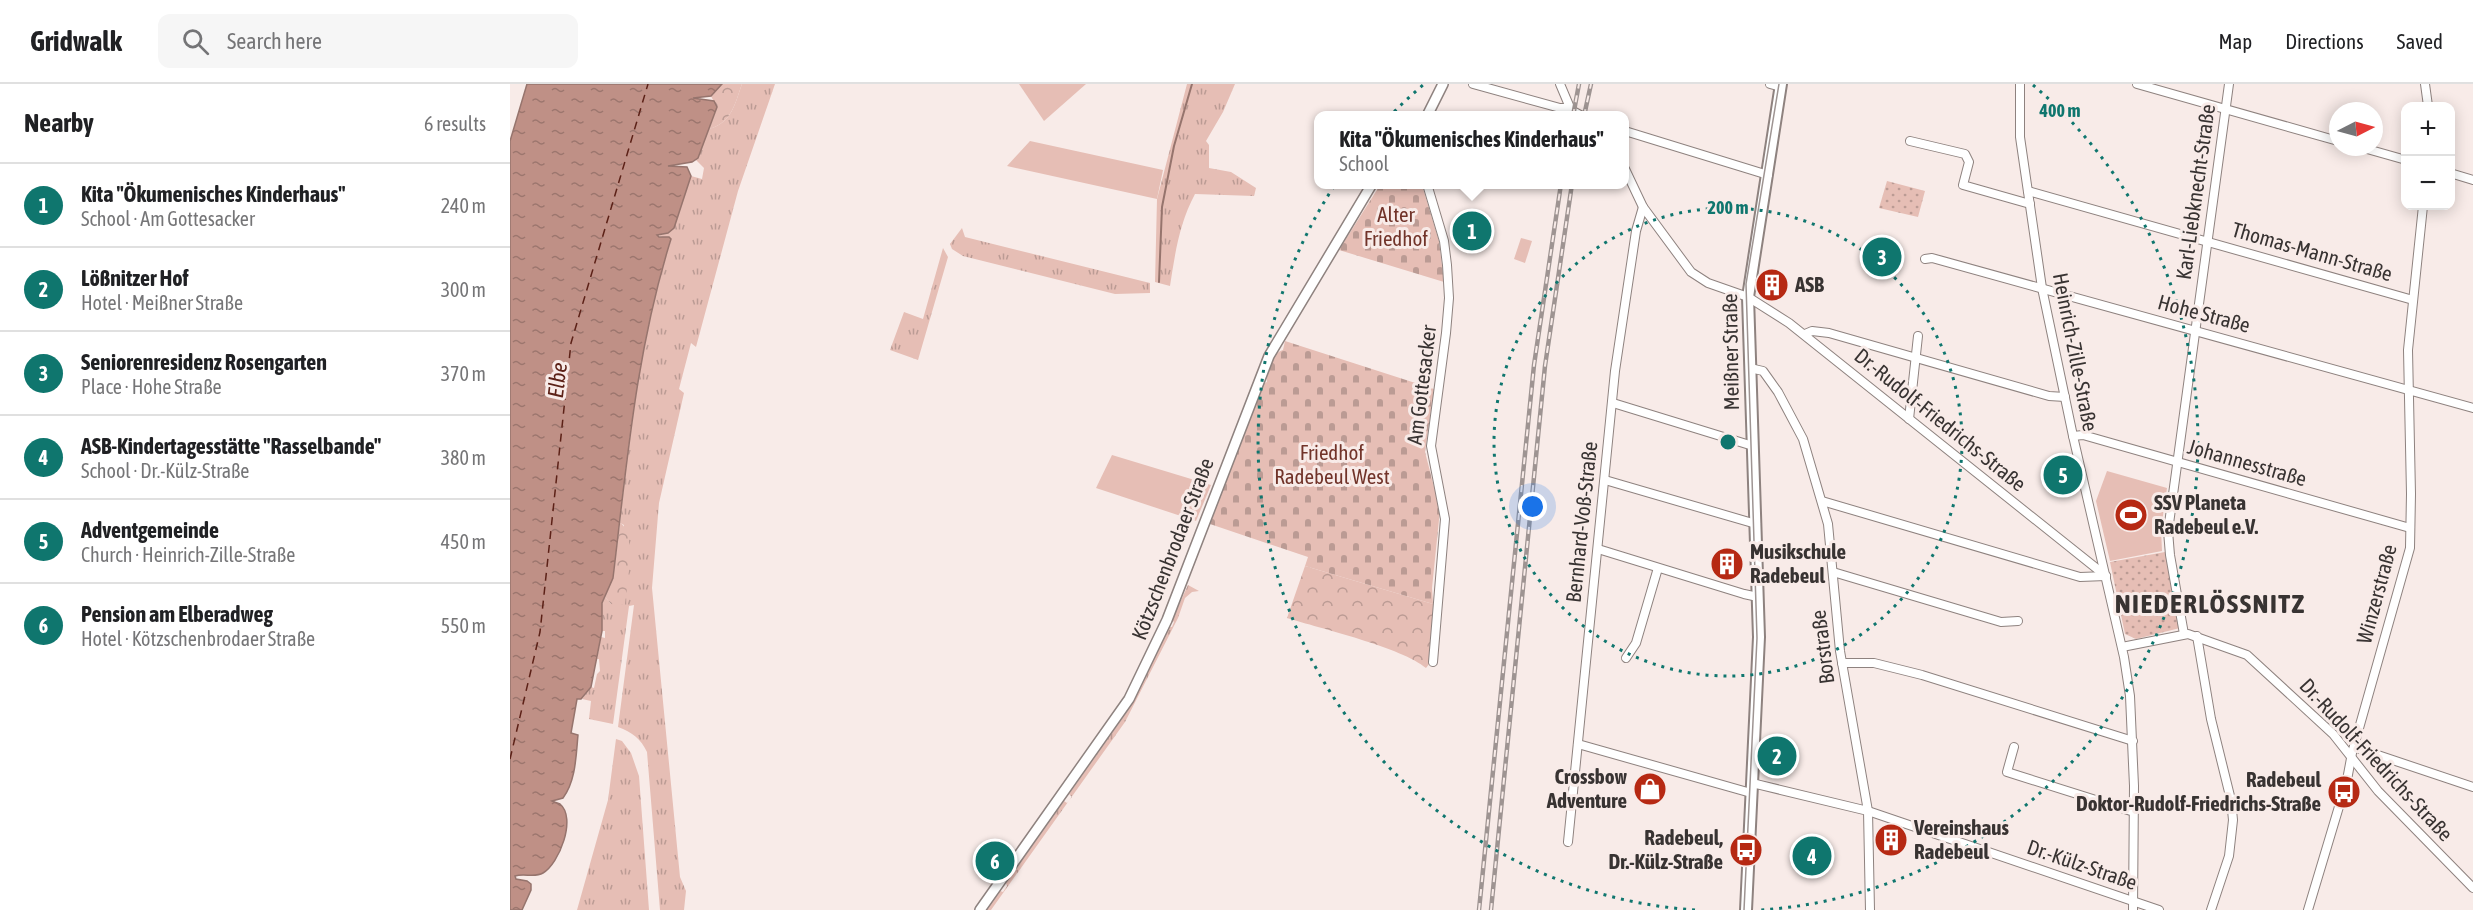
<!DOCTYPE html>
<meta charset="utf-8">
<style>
:root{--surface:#fff;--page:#f6f6f6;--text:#202124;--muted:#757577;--line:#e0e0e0;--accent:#0f766e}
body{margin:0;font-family:"Asap Condensed",sans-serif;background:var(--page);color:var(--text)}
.controls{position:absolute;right:18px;top:18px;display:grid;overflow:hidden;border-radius:12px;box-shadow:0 3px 15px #0003}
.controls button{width:54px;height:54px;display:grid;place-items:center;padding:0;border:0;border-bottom:2px solid var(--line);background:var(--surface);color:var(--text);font:30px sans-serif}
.compass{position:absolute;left:1819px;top:18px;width:54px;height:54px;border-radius:50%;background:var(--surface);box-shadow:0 3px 15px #0003;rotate:84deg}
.you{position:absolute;left:1023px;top:423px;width:21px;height:21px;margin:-15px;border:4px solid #fff;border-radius:50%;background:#1a73e8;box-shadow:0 0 0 9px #1a73e833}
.badge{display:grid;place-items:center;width:39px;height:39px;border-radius:50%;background:var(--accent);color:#fff;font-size:20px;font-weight:700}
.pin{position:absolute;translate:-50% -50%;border:3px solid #fff;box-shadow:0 2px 6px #0006}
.popup{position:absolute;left:804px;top:27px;width:315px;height:78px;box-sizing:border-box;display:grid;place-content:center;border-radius:12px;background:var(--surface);filter:drop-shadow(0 2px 4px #0005);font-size:20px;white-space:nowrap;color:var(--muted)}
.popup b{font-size:22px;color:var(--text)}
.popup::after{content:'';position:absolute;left:50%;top:100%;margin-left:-12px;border:12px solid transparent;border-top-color:var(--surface)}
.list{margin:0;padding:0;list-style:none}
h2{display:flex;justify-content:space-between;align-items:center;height:78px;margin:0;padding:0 24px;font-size:26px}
h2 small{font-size:20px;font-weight:400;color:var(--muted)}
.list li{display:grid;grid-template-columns:39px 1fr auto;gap:18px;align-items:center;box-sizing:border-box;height:84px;padding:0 24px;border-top:2px solid var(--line)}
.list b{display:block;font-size:22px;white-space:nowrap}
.list p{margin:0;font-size:20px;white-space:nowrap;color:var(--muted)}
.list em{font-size:20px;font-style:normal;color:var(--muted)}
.icon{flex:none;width:33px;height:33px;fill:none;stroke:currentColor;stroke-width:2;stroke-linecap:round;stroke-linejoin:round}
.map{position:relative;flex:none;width:1963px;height:826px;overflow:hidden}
header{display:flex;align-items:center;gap:36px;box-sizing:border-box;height:84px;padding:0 30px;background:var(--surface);border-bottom:2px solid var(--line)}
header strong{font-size:28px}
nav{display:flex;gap:33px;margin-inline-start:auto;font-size:21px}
.search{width:420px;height:54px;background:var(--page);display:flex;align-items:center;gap:15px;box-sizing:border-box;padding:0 21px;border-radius:12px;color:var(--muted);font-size:22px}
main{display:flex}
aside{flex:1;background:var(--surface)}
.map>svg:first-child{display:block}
</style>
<header>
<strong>Gridwalk</strong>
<div class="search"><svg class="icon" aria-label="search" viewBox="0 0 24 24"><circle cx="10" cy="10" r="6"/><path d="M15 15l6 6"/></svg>Search here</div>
<nav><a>Map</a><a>Directions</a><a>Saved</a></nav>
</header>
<main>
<aside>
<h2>Nearby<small>6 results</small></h2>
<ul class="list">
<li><span class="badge">1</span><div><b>Kita &quot;Ökumenisches Kinderhaus&quot;</b><p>School · Am Gottesacker</p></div><em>240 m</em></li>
<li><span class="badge">2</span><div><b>Lößnitzer Hof</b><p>Hotel · Meißner Straße</p></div><em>300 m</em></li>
<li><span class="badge">3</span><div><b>Seniorenresidenz Rosengarten</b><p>Place · Hohe Straße</p></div><em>370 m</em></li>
<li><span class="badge">4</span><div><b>ASB-Kindertagesstätte &quot;Rasselbande&quot;</b><p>School · Dr.-Külz-Straße</p></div><em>380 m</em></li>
<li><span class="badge">5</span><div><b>Adventgemeinde</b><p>Church · Heinrich-Zille-Straße</p></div><em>450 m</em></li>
<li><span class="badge">6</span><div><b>Pension am Elberadweg</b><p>Hotel · Kötzschenbrodaer Straße</p></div><em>550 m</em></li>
</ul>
</aside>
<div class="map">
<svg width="1963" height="826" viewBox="0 0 1963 826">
<defs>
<pattern id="grass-tufts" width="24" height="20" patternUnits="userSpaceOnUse" patternTransform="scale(1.5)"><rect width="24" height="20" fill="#e6beb5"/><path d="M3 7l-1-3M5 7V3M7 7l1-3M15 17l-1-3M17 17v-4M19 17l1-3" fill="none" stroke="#bb9b94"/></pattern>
<pattern id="forest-crowns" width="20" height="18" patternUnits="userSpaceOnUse" patternTransform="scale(1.5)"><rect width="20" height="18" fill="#e6beb5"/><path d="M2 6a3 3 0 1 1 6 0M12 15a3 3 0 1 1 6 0" fill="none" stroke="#bb9b94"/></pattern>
<pattern id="cemetery-stones" width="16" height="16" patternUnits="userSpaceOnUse" patternTransform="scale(1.5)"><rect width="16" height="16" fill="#e6beb5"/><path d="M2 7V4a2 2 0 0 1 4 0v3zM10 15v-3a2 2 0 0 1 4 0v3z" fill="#bb9b94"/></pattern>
<pattern id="park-dots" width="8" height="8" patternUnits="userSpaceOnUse" patternTransform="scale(1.5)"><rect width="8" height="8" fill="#e6beb5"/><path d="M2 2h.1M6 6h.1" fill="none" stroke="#bb9b94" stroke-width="1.8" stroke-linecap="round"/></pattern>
<pattern id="water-ripples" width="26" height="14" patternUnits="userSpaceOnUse" patternTransform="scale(1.5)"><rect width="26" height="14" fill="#bf9086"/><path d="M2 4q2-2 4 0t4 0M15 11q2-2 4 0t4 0" fill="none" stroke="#9c766e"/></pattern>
</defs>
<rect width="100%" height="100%" fill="#f8ebe8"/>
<g fill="url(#grass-tufts)">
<path d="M 232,0 L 265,0 L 228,107 L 186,263 L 181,259 L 169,305 L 174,309 L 149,419 L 142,504 L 170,793 L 176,807 L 174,826 L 150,826 L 137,668 C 131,655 122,648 108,643 L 124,521 L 119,522 L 103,640 L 79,635 L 81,617 L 72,615 L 81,603 L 84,604 L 87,590 L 90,587 L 89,575 L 87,575 L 91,553 L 95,554 L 95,547 L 92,547 L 92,519 L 95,513 L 101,520 L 114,441 L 110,439 C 120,342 132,248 161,156 L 147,151 L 158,149 L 164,144 L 181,92 L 192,95 L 194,84 L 186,76 L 199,45 C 222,39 225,19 232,0 Z"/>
<path d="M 677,0 L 725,0 L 713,28 L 696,57 L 699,61 L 699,84 L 721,88 L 746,104 L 744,112 L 685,110 C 669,140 665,170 660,202 L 645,198 L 647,115 Z"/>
<path d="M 452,144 L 455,153 L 640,199 L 640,209 L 605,210 L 453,172 L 442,165 L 440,160 Z"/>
<path d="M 433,164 L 438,173 L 408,276 L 380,266 L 394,228 L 413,235 Z"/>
<path d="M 678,501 L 689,507 L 682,508 L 675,514 L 668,534 L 615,638 L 481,826 L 476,826 L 490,807 L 493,808 L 497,802 L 496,799 L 554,717 L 557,719 L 562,713 L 559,710 L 621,622 L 659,543 L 662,543 L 664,538 L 662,536 Z"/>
<path d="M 106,655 L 112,657 L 121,669 L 129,692 L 139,826 L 67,826 L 98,716 Z"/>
</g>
<g fill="url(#forest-crowns)">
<path d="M 212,0 L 232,0 C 225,19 222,39 199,45 L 207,24 L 201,12 Z"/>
<path d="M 110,439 C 127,448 117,503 115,521 L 101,520 L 95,513 L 103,493 Z"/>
<path d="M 795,482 L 923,520 L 920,579 L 916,584 C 893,564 809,544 777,534 Z"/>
</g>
<g fill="url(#cemetery-stones)">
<path d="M 870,101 L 912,101 L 929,157 L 934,198 L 829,166 Z"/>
<path d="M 775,257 L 924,305 L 915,368 L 930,426 L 922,504 L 923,520 L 795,482 L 798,473 L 700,440 L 752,300 L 757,298 C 755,287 762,269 773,266 Z"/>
</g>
<g fill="url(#park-dots)">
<path d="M 1377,97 L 1415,107 L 1408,133 L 1369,124 Z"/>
<path d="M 1655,468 L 1670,544 L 1626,555 L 1615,550 L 1600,478 Z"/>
</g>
<g fill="#e6beb5">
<path d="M 509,0 L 576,0 L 534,37 Z"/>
<path d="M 520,57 L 653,86 L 647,115 L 497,82 Z"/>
<path d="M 1011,154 L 1022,157 L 1015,179 L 1004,175 Z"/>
<path d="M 602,371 L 701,401 L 686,437 L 586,404 Z"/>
<path d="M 1597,387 L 1657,404 L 1651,445 L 1652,467 L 1600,477 L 1586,417 Z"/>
</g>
<path fill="url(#water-ripples)" stroke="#96746d" stroke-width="1.5" d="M 17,0 L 212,0 L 201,12 L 183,14 L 204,17 L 207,23 L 188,74 L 182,78 L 158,82 L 177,83 L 181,92 L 164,144 L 158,149 L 147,151 L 149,153 L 159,153 L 161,155 C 126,267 117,378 103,494 L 92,519 L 92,547 L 81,603 L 71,615 L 67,615 L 61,649 L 68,651 C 66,671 66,697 53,714 L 42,717 C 44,718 47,719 50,720 C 67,734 49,780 33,789 C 25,794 14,789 5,792 L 6,795 L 17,797 L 21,800 L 21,806 L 12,826 L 0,826 L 0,57 Z"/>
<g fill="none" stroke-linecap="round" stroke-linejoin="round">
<path stroke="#96746d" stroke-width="2" d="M 649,198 L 652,123 L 664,62 L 682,0"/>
<path stroke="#5c2117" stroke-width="1.5" stroke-dasharray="8 6" stroke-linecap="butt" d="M 0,675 L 30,548 L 61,259 L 138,0"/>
<g stroke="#8e827f" stroke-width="10">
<g id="minor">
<path d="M 963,0 L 1050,24 L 1059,24"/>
<path d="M 1050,0 L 1061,26 L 1072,32"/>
<path d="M 1260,0 L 1271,3"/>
<path d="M 1510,0 L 1510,53 L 1532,204 L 1563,352 L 1614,573 L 1620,612 L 1624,702 L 1623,826"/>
<path d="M 1627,0 L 1828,57"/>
<path d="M 1915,0 L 1918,22"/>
<path d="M 1115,47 L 1258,91"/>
<path d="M 1400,57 L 1455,70 L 1459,78 L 1453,101 L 1520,120"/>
<path d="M 1850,63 L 1896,76"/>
<path d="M 1115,85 L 1133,123 L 1181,188 L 1198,199 L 1238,213 L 1279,239 L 1596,492"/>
<path d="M 1940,89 L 1963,96"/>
<path d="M 917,100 L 934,157 L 937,181 L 939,214 L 936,249 L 921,362 L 935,435 L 923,578"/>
<path d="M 1518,107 L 1903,216"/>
<path d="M 1415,175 L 1422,174 L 1963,324"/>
<path d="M 1295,250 L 1302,247 L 1319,249 L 1539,312 L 1555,313"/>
<path d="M 1240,284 L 1253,287 L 1268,308 L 1293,355 L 1318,440 L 1330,567 L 1358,727 L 1360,826"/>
<path d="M 1103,319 L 1243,362"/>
<path d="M 1399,335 L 1408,252"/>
<path d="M 1563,352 L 1573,351 L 1900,444"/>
<path d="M 1095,396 L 1246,440"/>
<path d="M 1312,417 L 1570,493 L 1596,492"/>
<path d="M 1088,465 L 1234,510 L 1248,513"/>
<path d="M 1323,488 L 1491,538 L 1508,537"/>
<path d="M 1674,550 L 1660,471 L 1658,447 L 1719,0"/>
<path d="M 1687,552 L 1701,635 L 1721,716 L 1723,736 L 1719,772 L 1701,826"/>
<path d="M 1612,563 L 1678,550 L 1737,571 L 1823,650 L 1868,707 L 1963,804"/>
<path d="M 1116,574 L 1126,559 L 1148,484"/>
<path d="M 1332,579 L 1364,579 L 1412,591 L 1623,657"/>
<path d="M 1068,660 L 1241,709"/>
<path d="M 1504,663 L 1497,688 L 1624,728"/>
<path d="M 1844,663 L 1963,703"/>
<path d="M 1242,699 L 1358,727 L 1649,826"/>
<path d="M 1058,758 L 1105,287 L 1126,147 L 1133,123"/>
<path d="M 1798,826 L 1837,696 L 1842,669 L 1900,464 L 1901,410 L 1898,266 L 1913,122"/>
</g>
</g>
<g stroke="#8e827f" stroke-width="12">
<g id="tertiary">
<path d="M 917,32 L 933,0"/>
<path d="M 470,826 L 619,615 L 657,536 L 759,272 L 862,100"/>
</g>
</g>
<g stroke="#8e827f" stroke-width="14">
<path id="secondary" d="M 1236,826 L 1249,553 L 1238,213 L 1271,0"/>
</g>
<use href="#minor" stroke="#fff" stroke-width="8"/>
<use href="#tertiary" stroke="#fff" stroke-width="9"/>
<use href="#secondary" stroke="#fff" stroke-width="10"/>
<path stroke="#9e9492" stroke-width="1.5" d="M 1234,826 L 1247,554 L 1236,200 L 1269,0"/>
<g stroke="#9e9492" stroke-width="4.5">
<g id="rail">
<path d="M 1063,32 L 1069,0"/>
<path d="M 1074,32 L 1081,0"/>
<path d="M 969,826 L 1024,281 L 1051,100"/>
<path d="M 981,826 L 1035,282 L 1062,100"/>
</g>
</g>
<use href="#rail" stroke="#f8ebe8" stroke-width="2" stroke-dasharray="7" stroke-linecap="butt"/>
</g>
<g fill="none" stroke="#0f766e" stroke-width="3" stroke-dasharray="3 6">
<circle cx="1218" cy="358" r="234"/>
<path d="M1185 826A469 469 0 0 1 913 1M1523 1A469 469 0 0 1 1251 826"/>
</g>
<defs>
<g id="building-disc" transform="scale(1.725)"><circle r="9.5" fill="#b62913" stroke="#f8ebe8"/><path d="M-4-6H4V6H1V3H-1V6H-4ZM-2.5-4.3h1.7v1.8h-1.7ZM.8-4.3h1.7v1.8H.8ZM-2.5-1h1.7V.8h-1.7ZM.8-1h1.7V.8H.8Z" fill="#fff"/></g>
<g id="stadium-disc" transform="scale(1.725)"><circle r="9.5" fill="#b62913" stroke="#f8ebe8"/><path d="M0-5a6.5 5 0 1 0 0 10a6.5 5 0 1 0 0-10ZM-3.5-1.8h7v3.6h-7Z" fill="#fff"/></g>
<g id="shop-disc" transform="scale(1.725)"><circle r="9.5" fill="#b62913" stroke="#f8ebe8"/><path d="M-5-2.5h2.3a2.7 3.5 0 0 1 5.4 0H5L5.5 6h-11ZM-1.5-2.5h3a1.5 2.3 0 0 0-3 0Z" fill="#fff"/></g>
<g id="bus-disc" transform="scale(1.725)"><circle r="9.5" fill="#b62913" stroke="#f8ebe8"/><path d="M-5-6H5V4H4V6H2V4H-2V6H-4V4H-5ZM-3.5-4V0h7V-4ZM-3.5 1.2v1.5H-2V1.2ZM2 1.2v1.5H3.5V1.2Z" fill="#fff"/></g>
</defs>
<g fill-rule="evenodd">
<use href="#building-disc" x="1262" y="201"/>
<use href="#stadium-disc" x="1621" y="431"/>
<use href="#building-disc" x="1217" y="480"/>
<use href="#shop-disc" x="1140" y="705"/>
<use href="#bus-disc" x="1834" y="708"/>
<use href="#building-disc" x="1381" y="756"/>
<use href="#bus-disc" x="1236" y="766"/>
</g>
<g text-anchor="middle" stroke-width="6" stroke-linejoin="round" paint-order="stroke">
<g font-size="21" fill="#383332" stroke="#f8ebe8">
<text transform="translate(1686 108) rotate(-82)" y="7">Karl-Liebknecht-Straße</text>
<text transform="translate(1802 168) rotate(16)" y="7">Thomas-Mann-Straße</text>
<text transform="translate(1694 230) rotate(15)" y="7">Hohe Straße</text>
<text transform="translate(1221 268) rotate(-91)" y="7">Meißner Straße</text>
<text transform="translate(1565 268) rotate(79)" y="7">Heinrich-Zille-Straße</text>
<text transform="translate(912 301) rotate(-83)" y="7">Am Gottesacker</text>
<text transform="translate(1430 336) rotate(39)" y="7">Dr.-Rudolf-Friedrichs-Straße</text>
<text transform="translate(1737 379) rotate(16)" y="7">Johannesstraße</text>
<text transform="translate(1072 438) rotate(-84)" y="7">Bernhard-Voß-Straße</text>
<text transform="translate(663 465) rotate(-69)" y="7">Kötzschenbrodaer Straße</text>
<text transform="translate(1867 510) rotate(-75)" y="7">Winzerstraße</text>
<text transform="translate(1313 563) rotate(-97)" y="7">Borstraße</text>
<text transform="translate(1866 676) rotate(47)" y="7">Dr.-Rudolf-Friedrichs-Straße</text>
<text transform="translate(1572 781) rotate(19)" y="7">Dr.-Külz-Straße</text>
</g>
<g font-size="21" fill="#713329" stroke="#f8ebe8">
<text x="886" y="138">Alter<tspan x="886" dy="24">Friedhof</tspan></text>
<text x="822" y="376">Friedhof<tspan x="822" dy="24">Radebeul West</tspan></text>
</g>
<g font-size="21" font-weight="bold" fill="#383332" stroke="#f8ebe8" text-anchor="start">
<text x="1285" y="208">ASB</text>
<text x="1644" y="426">SSV Planeta<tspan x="1644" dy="24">Radebeul e.V.</tspan></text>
<text x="1240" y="475">Musikschule<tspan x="1240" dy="24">Radebeul</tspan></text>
<text x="1117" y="700" text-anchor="end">Crossbow<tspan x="1117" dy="24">Adventure</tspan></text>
<text x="1811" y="703" text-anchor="end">Radebeul<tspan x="1811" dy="24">Doktor-Rudolf-Friedrichs-Straße</tspan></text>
<text x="1404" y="751">Vereinshaus<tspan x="1404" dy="24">Radebeul</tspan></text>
<text x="1213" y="761" text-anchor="end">Radebeul,<tspan x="1213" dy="24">Dr.-Külz-Straße</tspan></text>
</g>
<g font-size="22" font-style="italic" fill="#5c2117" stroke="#f8ebe8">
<text transform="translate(47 296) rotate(-83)" y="8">Elbe</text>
</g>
<g font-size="27" font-weight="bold" letter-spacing="1.5" fill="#383332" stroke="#f8ebe8">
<text x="1700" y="529">NIEDERLÖSSNITZ</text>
</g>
</g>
<circle cx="1218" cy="358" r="9" fill="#0f766e" stroke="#f8ebe8" stroke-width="3"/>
<g font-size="18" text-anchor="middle" font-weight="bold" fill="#0f766e" stroke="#f8ebe8" stroke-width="6" stroke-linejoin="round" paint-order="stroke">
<text x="1550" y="33">400 m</text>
<text x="1218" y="130">200 m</text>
</g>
</svg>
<div class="controls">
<button>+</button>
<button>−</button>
</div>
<svg class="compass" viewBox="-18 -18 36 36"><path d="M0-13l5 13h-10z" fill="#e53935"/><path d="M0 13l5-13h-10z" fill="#757577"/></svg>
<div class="you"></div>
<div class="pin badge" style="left:962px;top:147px">1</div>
<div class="popup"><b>Kita &quot;Ökumenisches Kinderhaus&quot;</b>School</div>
<div class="pin badge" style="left:1267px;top:672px">2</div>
<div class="pin badge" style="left:1372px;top:173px">3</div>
<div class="pin badge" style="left:1302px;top:772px">4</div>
<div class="pin badge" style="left:1553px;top:391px">5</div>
<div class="pin badge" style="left:485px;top:777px">6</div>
</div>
</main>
